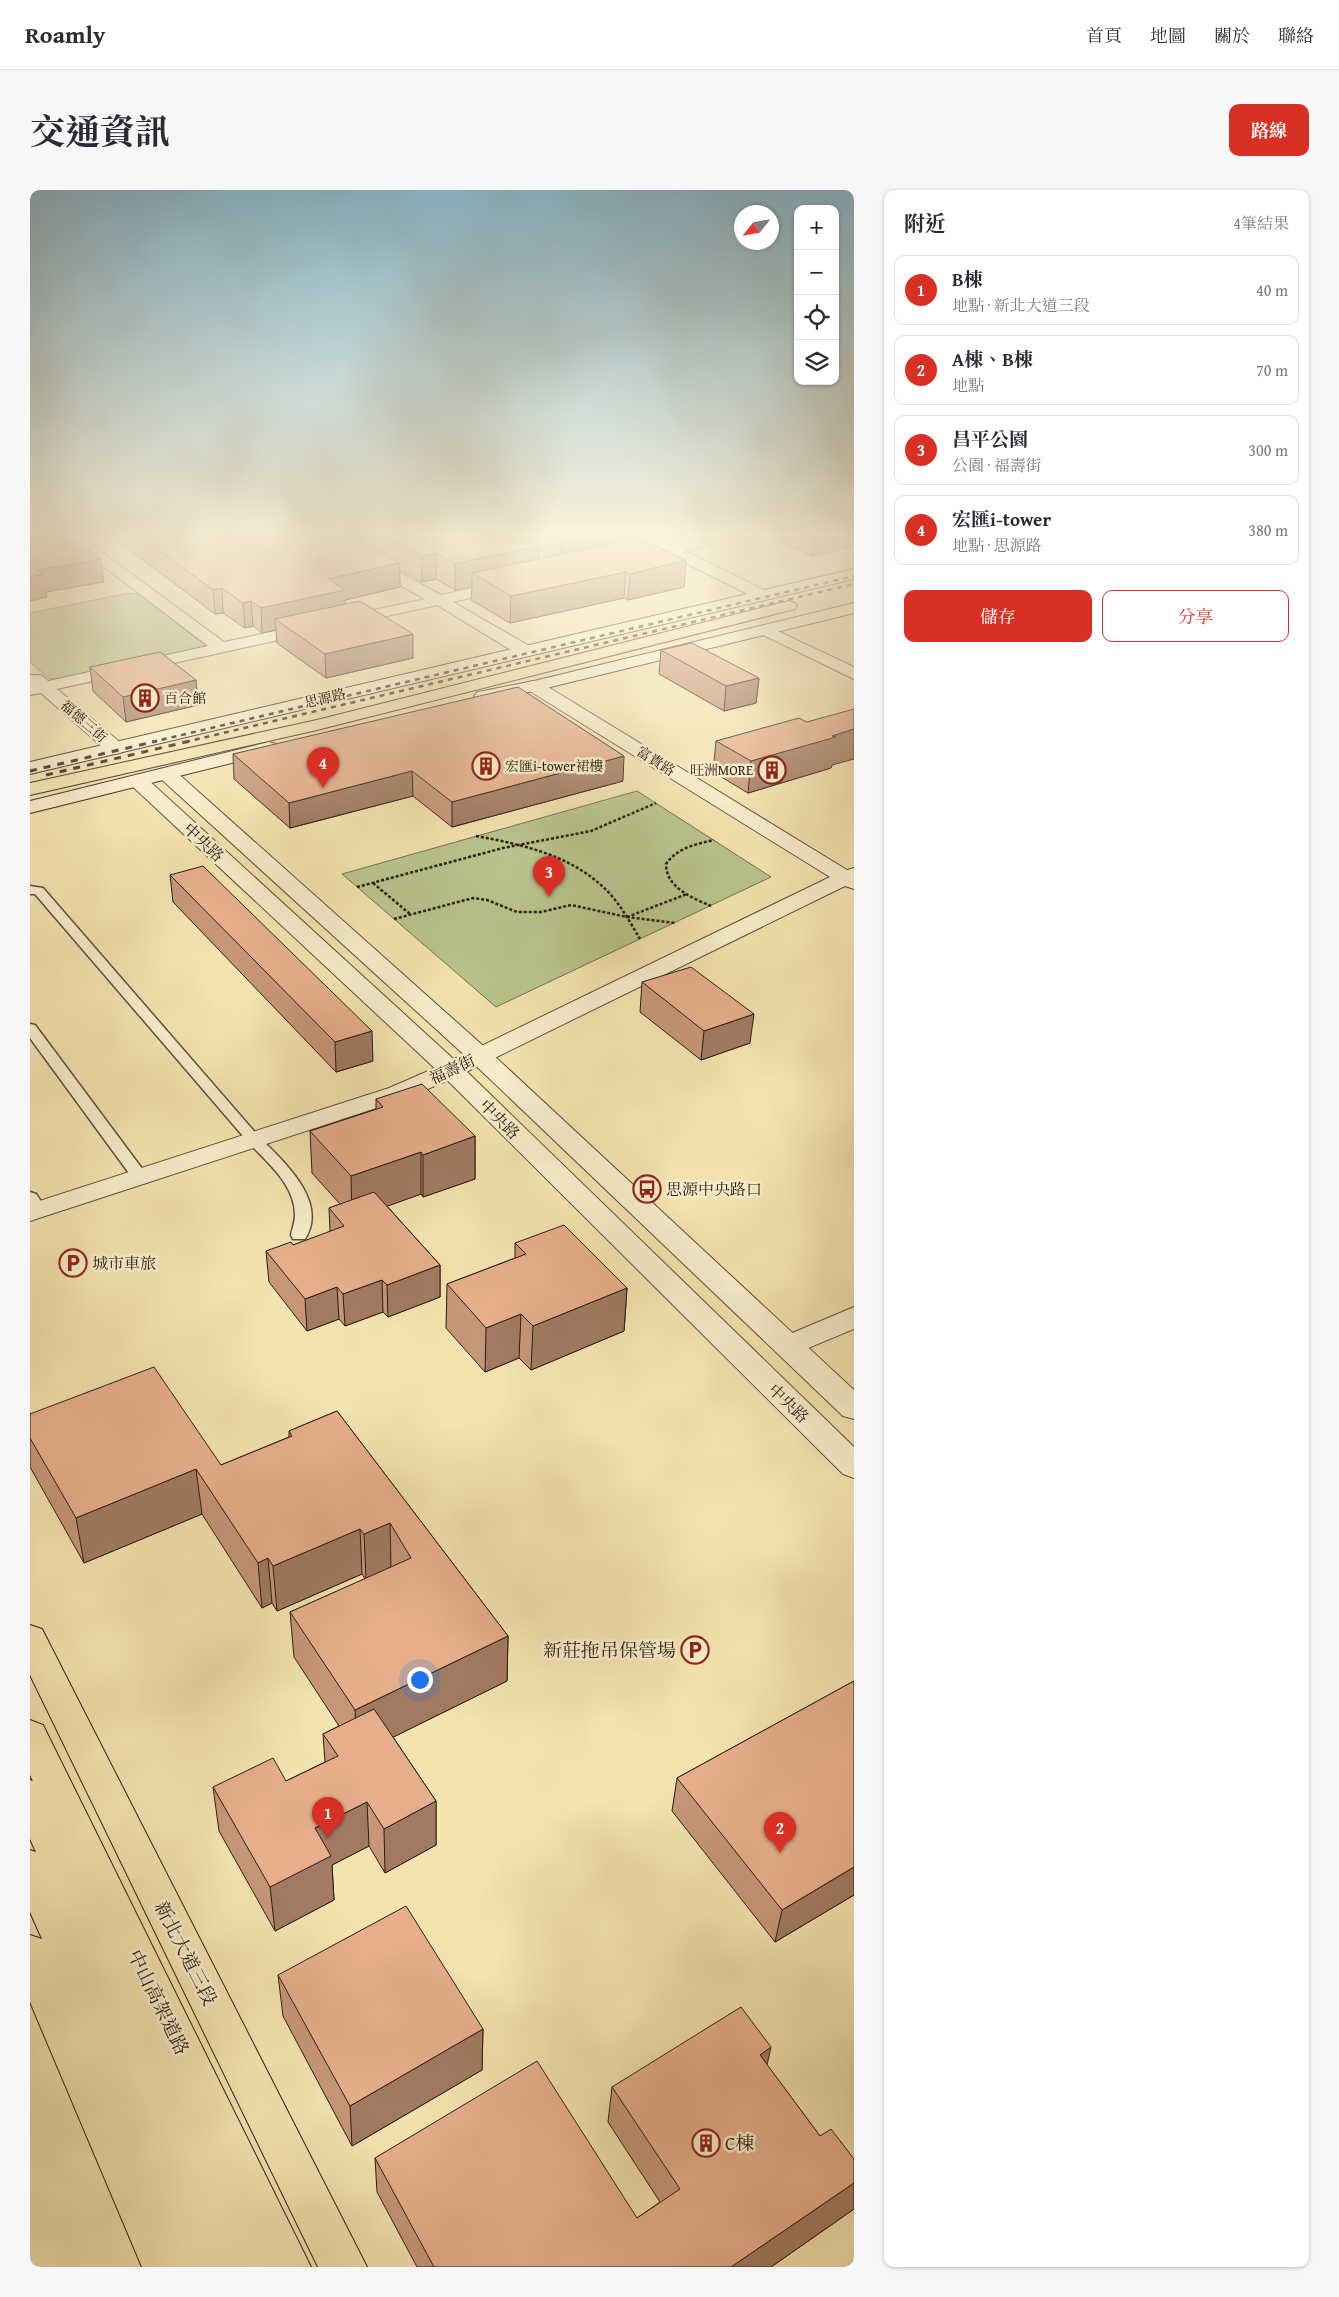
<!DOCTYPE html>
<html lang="zh-TW">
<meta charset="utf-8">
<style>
:root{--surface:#fff;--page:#f7f7f7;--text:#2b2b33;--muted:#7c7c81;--line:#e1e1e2;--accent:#d93025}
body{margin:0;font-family:"Gentium Book Plus","Noto Serif TC",serif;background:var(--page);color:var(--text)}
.controls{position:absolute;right:15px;top:15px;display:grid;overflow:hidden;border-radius:10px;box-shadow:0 1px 4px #0004}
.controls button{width:45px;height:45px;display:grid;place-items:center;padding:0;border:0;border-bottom:1px solid var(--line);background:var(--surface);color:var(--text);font:25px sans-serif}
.compass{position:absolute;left:704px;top:15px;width:45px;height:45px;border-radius:50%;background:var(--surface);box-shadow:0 1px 4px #0004;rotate:239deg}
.you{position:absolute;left:389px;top:1489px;width:18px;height:18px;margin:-12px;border:4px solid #fff;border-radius:50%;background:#1a73e8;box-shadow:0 0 0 8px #1a73e833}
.badge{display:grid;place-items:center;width:32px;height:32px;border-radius:50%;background:var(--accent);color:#fff;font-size:16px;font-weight:700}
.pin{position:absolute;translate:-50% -41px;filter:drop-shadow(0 1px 2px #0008)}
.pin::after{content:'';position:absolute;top:26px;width:18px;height:15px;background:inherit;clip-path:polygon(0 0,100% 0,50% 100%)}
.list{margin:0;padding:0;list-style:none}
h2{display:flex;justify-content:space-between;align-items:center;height:65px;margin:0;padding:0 20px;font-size:21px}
h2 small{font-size:16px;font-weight:400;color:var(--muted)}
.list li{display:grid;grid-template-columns:32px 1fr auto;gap:15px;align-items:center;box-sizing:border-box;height:70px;margin:0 10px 10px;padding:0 10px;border:1px solid var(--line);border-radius:10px}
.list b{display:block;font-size:19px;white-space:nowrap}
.list p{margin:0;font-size:16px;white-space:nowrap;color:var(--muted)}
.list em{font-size:16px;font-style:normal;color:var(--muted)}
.actions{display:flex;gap:10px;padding:15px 20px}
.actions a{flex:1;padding:11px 0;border:1px solid var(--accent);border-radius:10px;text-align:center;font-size:18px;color:var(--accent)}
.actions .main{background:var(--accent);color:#fff}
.icon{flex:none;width:28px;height:28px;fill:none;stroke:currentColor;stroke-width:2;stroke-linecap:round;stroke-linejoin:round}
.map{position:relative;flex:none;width:824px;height:2077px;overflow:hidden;border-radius:10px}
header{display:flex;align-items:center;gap:30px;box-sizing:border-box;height:70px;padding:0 25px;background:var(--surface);border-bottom:1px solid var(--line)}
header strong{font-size:24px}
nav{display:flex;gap:28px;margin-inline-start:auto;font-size:18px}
.intro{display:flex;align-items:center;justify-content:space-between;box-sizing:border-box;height:120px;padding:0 30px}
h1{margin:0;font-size:35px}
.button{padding:12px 22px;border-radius:10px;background:var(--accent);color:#fff;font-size:18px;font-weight:700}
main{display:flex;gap:30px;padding:0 30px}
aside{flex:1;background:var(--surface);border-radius:10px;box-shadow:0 1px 4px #0004}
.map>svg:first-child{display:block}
</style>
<header>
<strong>Roamly</strong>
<nav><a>首頁</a><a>地圖</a><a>關於</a><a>聯絡</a></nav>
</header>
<div class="intro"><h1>交通資訊</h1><a class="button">路線</a></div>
<main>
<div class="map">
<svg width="824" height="2077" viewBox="0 0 824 2077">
<rect width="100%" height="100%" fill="#f3e3af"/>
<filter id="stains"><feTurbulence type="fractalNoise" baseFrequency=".004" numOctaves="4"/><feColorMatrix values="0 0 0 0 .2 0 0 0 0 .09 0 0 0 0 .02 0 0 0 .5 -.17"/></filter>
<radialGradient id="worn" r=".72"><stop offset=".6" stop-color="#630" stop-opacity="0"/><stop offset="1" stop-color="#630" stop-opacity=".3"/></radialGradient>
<g fill="#b9c48c" stroke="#727050">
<path d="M 99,403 L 109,404 L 175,455 L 170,460 L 29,490 L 18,488 L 0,472 L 0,423 Z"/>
<path d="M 607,601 L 741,687 L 466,817 L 312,684 Z"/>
</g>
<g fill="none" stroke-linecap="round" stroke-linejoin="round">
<g stroke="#5c4e3b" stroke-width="3">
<g id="service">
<path d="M 0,696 L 13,698 L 229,947 C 253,971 299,1011 275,1049 L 263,1049 L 261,1045 C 262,1039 265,1032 265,1025 C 265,995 238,973 219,953 L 5,704 L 0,704 Z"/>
<path d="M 0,834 L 5,835 L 116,984 L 118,987 L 116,990 L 104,990 L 0,848 Z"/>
<path d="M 0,1002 L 6,1004 L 17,1020 L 15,1024 L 3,1024 L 0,1019 Z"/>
</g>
</g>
<g stroke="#5c4e3b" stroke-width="2">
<g id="minor">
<path d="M 35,347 L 51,347 L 194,452 L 395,409 L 288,350 L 286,347 L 304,347 L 411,405 L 478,390 L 483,392 L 486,395 L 483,398 L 423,412 L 501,457 L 503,461 L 501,465 L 489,465 L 407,415 L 27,499 L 92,554 L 94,558 L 92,562 L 85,564 L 78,562 L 11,503 L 0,505 L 0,485 L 11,485 L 18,491 L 178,456 Z"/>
<path d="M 680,347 L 706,347 L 704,350 L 655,361 L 740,403 L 742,406 L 740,409 L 728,409 L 639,365 L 598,373 L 591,369 L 593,366 L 628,358 L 630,354 L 635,353 L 642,355 Z"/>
<path d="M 735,435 L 824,477 L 824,489 L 729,443 L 727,440 L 729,437 Z"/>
<path d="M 504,491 L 510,492 L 817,680 L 824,678 L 824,699 L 815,696 L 430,885 L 377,908 L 0,1031 L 0,1014 L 359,898 L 412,875 L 800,687 L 498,500 L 495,496 L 498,492 Z"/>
<path d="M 824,1117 L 824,1139 L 759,1166 L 748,1163 L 744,1156 L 748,1149 Z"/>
</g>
</g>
<g stroke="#5c4e3b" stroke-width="2">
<g id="tertiary">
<path d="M 137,578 L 144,580 L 459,861 L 824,1200 L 824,1229 L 813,1226 L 441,871 L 130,588 L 128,584 L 130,580 Z"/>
<path d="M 108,585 L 115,587 L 430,875 L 824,1257 L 824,1288 L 813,1284 L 412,885 L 101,595 L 98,591 L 101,587 Z"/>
</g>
</g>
<g stroke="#2a1d14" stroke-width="2">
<g id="secondary">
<path d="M 824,379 L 824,389 L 0,584 L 0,572 Z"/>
<path d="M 824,413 L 824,423 L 504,501 L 453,511 L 447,510 L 444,506 L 447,502 L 453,501 L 504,491 Z"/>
<path d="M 239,552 L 246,554 L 248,558 L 246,562 L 0,623 L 0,611 Z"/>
</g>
</g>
<g stroke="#2a1d14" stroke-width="2">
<g id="primary">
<path d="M 0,1435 L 12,1439 L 337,2077 L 288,2077 L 0,1485 Z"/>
<path d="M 0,1590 L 13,1595 L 243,2077 L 195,2077 L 0,1649 Z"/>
<path d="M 0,1745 L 15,1750 L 160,2077 L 112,2077 L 0,1812 Z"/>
</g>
</g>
<g stroke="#2a1d14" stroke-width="2">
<g id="trunk">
<path d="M 759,411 L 765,413 L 767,416 L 765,419 L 287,540 L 0,605 L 0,593 L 287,530 Z"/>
<path d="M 0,1530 L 13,1535 L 281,2077 L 233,2077 L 0,1585 Z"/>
<path d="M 0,1660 L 14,1665 L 206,2077 L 158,2077 L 0,1722 Z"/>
</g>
</g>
<g stroke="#2a1d14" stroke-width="2.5" stroke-dasharray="3 2" stroke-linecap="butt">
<path d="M 446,646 C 495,655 545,666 580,704 C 592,717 601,734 610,749"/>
<path d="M 343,693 L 380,724"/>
<path d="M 327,697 L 473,658 L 561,641 L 626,613"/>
<path d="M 681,716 C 663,708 636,698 636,674 C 647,658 666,654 684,650"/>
<path d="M 597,727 L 657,704"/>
<path d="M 364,729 L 443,708 L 457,710 L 487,722 L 511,722 L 541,715 L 597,727 L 645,733"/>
</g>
<use href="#service" fill="#f7edcb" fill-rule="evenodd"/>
<use href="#minor" fill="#f7edcb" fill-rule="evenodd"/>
<use href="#tertiary" fill="#f7edcb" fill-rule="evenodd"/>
<use href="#secondary" fill="#f7edcb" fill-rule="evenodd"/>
<use href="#primary" fill="#f3e3af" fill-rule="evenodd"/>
<use href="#trunk" fill="#f3e3af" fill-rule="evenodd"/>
<g stroke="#2a1d14" stroke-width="2.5" stroke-dasharray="5 5" stroke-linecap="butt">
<path d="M 122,552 L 824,386"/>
<path d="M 155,552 L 824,394"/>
</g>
<g stroke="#2a1d14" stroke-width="3" stroke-dasharray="7 7" stroke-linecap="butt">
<path d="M 0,581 L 127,551"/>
<path d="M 16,585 L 160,551"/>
</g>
</g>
<g fill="#c69678" stroke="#2a1d14">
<path d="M 82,347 L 320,347 L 328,351 L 328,347 L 592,347 L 592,352 L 656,370 L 654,397 L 598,410 L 594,408 L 480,433 L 441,410 L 442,397 L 425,400 L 406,389 L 392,392 L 370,380 L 370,397 L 315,410 L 315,414 L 383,468 L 296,488 L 247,453 L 246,440 L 232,443 L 223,436 L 215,438 L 193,423 L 185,424 Z"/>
<path d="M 748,347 L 824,347 L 782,366 L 748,351 Z"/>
<path d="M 631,460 L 729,488 L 726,513 L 694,521 L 629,484 Z"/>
<path d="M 60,477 L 166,490 L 168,515 L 96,532 L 63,501 Z"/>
<path d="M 686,551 L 802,575 L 801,578 L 718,603 L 683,582 Z"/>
<path d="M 203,564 L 593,591 L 422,637 L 383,606 L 260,638 L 204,589 Z"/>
<path d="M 140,685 L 343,871 L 306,882 L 143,712 Z"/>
<path d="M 612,792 L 720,853 L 671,870 L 610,822 Z"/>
<path d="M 346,909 L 445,946 L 445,989 L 393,1007 L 391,1004 L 357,1016 L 410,1075 L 410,1107 L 358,1127 L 353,1122 L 315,1136 L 309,1129 L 277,1141 L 239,1092 L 236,1061 L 263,1055 L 300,1042 L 299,1018 L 310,1014 L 282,983 L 280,941 L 346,919 Z"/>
<path d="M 485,1053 L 597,1098 L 594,1141 L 501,1180 L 489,1168 L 455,1182 L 416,1138 L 417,1094 L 485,1068 Z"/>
<path d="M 307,1221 L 478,1446 L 477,1491 L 363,1547 L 406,1611 L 406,1655 L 355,1683 L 339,1656 L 302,1675 L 304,1710 L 245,1741 L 189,1641 L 183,1597 L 256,1591 L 295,1572 L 293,1544 L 309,1536 L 264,1467 L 260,1422 L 335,1389 L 332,1384 L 247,1421 L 242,1413 L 232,1418 L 172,1324 L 54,1373 L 0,1277 L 0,1224 L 191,1275 L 259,1247 L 259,1241 Z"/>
<path d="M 824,1491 L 824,1705 L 745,1752 L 642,1621 L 647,1588 Z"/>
<path d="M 248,1785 L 453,1839 L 452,1880 L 322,1956 L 253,1826 Z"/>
<path d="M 737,1875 L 790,1946 L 824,1969 L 824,2019 L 741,2077 L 387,2077 L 347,2002 L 345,1968 L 607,2028 L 630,2012 L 578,1932 L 582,1897 Z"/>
</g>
<g fill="#a17a61" stroke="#2a1d14">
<path d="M 552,347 L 592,347 L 591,357 L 530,377 L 531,351 Z"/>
<path d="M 784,347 L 824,347 L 824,356 L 782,366 Z"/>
<path d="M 509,356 L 508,382 L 442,383 L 442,397 L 425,400 L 425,374 Z"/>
<path d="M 406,363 L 406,389 L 392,392 L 392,366 Z"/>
<path d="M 71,369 L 74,392 L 16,402 L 17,407 L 0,411 L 0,387 L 8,380 Z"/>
<path d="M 656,370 L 654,397 L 598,410 L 600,384 Z"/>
<path d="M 369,373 L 370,397 L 315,410 L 316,424 L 245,429 L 246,440 L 232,443 L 231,418 L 298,389 Z"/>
<path d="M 596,382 L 594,408 L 480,433 L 481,406 Z"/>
<path d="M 192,398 L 193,423 L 185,424 L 183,400 Z"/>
<path d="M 221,411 L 223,436 L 215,438 L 213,413 Z"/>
<path d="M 383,444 L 383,468 L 296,488 L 295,464 Z"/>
<path d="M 729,488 L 726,513 L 694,521 L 696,496 Z"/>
<path d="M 166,490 L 168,515 L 96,532 L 93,507 Z"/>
<path d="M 824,539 L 824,569 L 802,575 L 801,578 L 718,603 L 721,571 Z"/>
<path d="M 594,566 L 593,591 L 422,637 L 422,612 Z"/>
<path d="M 382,581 L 383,606 L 260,638 L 259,613 Z"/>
<path d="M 724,824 L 720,853 L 671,870 L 674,841 Z"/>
<path d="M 342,841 L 343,871 L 306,882 L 305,852 Z"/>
<path d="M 445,946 L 445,989 L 393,1007 L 393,965 Z"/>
<path d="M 391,962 L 391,1004 L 322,1029 L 321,986 Z"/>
<path d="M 410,1075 L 410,1107 L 358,1127 L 357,1095 Z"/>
<path d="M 352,1090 L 353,1122 L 315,1136 L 313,1104 Z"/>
<path d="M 307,1097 L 309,1129 L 277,1141 L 275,1109 Z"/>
<path d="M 597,1098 L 594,1141 L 501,1180 L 503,1136 Z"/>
<path d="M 491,1124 L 489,1168 L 455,1182 L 456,1138 Z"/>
<path d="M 166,1279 L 172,1324 L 54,1373 L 46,1328 Z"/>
<path d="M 360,1333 L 361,1378 L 336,1389 L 334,1344 Z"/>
<path d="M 330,1339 L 332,1384 L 247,1421 L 243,1376 Z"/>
<path d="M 238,1368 L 242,1413 L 232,1418 L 228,1373 Z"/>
<path d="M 478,1446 L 477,1491 L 327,1565 L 325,1520 Z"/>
<path d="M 406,1611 L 406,1655 L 355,1683 L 354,1639 Z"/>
<path d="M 337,1612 L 339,1656 L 302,1675 L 304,1710 L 245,1741 L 240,1697 L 285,1638 Z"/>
<path d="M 824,1677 L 824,1705 L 745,1752 L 752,1720 Z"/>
<path d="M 453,1839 L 452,1880 L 322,1956 L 320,1916 Z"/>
<path d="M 741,1857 L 733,1893 L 730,1865 Z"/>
<path d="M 824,1993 L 824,2019 L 741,2077 L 701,2077 Z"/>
</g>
<g fill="#e6ae8b" stroke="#2a1d14">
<path d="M 0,347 L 31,347 L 40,353 L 49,352 L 71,369 L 8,380 L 13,384 L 0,387 Z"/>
<path d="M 111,347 L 320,347 L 369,373 L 298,389 L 315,400 L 231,418 L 221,411 L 213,413 L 192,398 L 183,400 Z"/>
<path d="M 355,347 L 489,347 L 509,356 L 425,374 L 406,363 L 392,366 Z"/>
<path d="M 522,347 L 552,347 L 531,351 Z"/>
<path d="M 608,348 L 656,370 L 600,384 L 596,382 L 481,406 L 442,383 Z"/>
<path d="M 330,411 L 383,444 L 295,464 L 245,429 Z"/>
<path d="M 662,453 L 729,488 L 696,496 L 631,460 Z"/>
<path d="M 130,462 L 166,490 L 93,507 L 60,477 Z"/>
<path d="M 488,497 L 594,566 L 422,612 L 382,581 L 259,613 L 203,564 Z"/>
<path d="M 824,519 L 824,539 L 802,546 L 806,547 L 721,571 L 686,551 L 769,528 L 777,532 Z"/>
<path d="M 173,676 L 342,841 L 305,852 L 140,685 Z"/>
<path d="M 661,777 L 724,824 L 674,841 L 612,792 Z"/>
<path d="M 392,894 L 445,946 L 393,965 L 391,962 L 321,986 L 280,941 L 353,917 L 346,909 Z"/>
<path d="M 344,1002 L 410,1075 L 357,1095 L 352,1090 L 313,1104 L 307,1097 L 275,1109 L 236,1061 L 261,1052 L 263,1055 L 314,1036 L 299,1018 Z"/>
<path d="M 534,1035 L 597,1098 L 503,1136 L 491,1124 L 456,1138 L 417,1094 L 496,1064 L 485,1053 Z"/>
<path d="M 124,1177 L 191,1275 L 262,1246 L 259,1241 L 307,1221 L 478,1446 L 325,1520 L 260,1422 L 381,1368 L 360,1333 L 334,1344 L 330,1339 L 243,1376 L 238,1368 L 228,1373 L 166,1279 L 46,1328 L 0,1248 L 0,1224 Z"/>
<path d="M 824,1491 L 824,1677 L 752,1720 L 647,1588 Z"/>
<path d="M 344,1519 L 406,1611 L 354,1639 L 337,1612 L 285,1638 L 301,1666 L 240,1697 L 183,1597 L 243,1568 L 256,1591 L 308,1566 L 293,1544 Z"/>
<path d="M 376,1716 L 453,1839 L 320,1916 L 248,1785 Z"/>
<path d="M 711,1817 L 741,1857 L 730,1865 L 790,1946 L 801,1939 L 824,1969 L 824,1993 L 701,2077 L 404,2077 L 345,1968 L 507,1871 L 607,2028 L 650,1999 L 582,1897 Z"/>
</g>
<linearGradient id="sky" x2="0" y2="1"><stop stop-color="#89b8ce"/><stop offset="0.54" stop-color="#faf2db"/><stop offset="1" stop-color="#faf2db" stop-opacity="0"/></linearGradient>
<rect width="824" height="638" fill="url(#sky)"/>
<defs>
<g id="building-ring" transform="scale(1.4375)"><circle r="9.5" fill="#f7edcb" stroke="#8f2418" stroke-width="1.5"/><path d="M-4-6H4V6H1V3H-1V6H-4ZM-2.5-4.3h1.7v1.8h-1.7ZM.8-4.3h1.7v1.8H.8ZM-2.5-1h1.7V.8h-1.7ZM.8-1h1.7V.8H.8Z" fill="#8f2418"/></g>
<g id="bus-ring" transform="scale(1.4375)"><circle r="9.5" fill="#f7edcb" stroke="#8f2418" stroke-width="1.5"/><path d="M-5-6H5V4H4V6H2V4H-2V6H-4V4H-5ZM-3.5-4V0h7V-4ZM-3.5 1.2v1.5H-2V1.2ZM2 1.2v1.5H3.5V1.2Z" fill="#8f2418"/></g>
<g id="parking-ring" transform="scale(1.4375)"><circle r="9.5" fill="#f7edcb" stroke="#8f2418" stroke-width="1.5"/><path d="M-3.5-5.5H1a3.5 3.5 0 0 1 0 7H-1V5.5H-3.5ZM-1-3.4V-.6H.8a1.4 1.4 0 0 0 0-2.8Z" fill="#8f2418"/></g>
</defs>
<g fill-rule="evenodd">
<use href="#building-ring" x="115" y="508"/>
<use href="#building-ring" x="456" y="576"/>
<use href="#building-ring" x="742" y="580"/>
<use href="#bus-ring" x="617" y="999"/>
<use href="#parking-ring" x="43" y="1073"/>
<use href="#parking-ring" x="665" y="1460"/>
<use href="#building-ring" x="676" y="1953"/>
</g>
<g text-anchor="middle" stroke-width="5" stroke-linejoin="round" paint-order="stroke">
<g font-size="14" fill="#2a1d14" stroke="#f7edcb" text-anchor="start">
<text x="134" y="513">百合館</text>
<text x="475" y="581">宏匯i-tower裙樓</text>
<text x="723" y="585" text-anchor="end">旺洲MORE</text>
</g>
<g font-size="14" fill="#2a1d14" stroke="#f7edcb">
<text transform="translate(295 508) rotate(-13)" y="5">思源路</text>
<text transform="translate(54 531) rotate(41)" y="5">福德三街</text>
<text transform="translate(626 571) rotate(32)" y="5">富貴路</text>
</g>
<g font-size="16" fill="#2a1d14" stroke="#f7edcb">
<text transform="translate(174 652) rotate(43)" y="6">中央路</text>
<text transform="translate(422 879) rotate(-25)" y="6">福壽街</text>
<text transform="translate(470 929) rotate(45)" y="6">中央路</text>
<text transform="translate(759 1213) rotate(44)" y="6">中央路</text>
</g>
<g font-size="16" fill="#2a1d14" stroke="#f7edcb" text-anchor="start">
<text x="636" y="1005">思源中央路口</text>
<text x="62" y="1079">城市車旅</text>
</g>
<g font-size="19" fill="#2a1d14" stroke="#f7edcb" text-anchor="end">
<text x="646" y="1467">新莊拖吊保管場</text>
<text x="695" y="1960" text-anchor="start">C棟</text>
</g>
<g font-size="19" fill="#2a1d14" stroke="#f7edcb">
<text transform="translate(156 1763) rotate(63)" y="7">新北大道三段</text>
<text transform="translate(129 1812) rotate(64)" y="7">中山高架道路</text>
</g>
</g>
<rect width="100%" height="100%" filter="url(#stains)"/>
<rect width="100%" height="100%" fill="url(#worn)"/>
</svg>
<div class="controls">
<button>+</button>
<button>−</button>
<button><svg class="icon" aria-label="locate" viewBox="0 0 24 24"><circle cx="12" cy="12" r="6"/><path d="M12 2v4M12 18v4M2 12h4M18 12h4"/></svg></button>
<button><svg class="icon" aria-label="layers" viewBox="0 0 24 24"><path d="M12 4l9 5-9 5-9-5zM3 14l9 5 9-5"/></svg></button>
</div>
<svg class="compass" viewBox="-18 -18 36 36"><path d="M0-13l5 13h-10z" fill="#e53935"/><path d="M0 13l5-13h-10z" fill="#7c7c81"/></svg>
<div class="you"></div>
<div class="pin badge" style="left:298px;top:1648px">1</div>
<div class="pin badge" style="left:750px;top:1663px">2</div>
<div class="pin badge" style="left:519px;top:707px">3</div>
<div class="pin badge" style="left:293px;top:598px">4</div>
</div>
<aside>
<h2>附近<small>4筆結果</small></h2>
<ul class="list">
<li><span class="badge">1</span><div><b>B棟</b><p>地點 · 新北大道三段</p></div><em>40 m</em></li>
<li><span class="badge">2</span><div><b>A棟、B棟</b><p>地點</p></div><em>70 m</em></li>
<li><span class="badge">3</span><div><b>昌平公園</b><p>公園 · 福壽街</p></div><em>300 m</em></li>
<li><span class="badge">4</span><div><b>宏匯i-tower</b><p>地點 · 思源路</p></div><em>380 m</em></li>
</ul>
<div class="actions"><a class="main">儲存</a><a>分享</a></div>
</aside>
</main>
